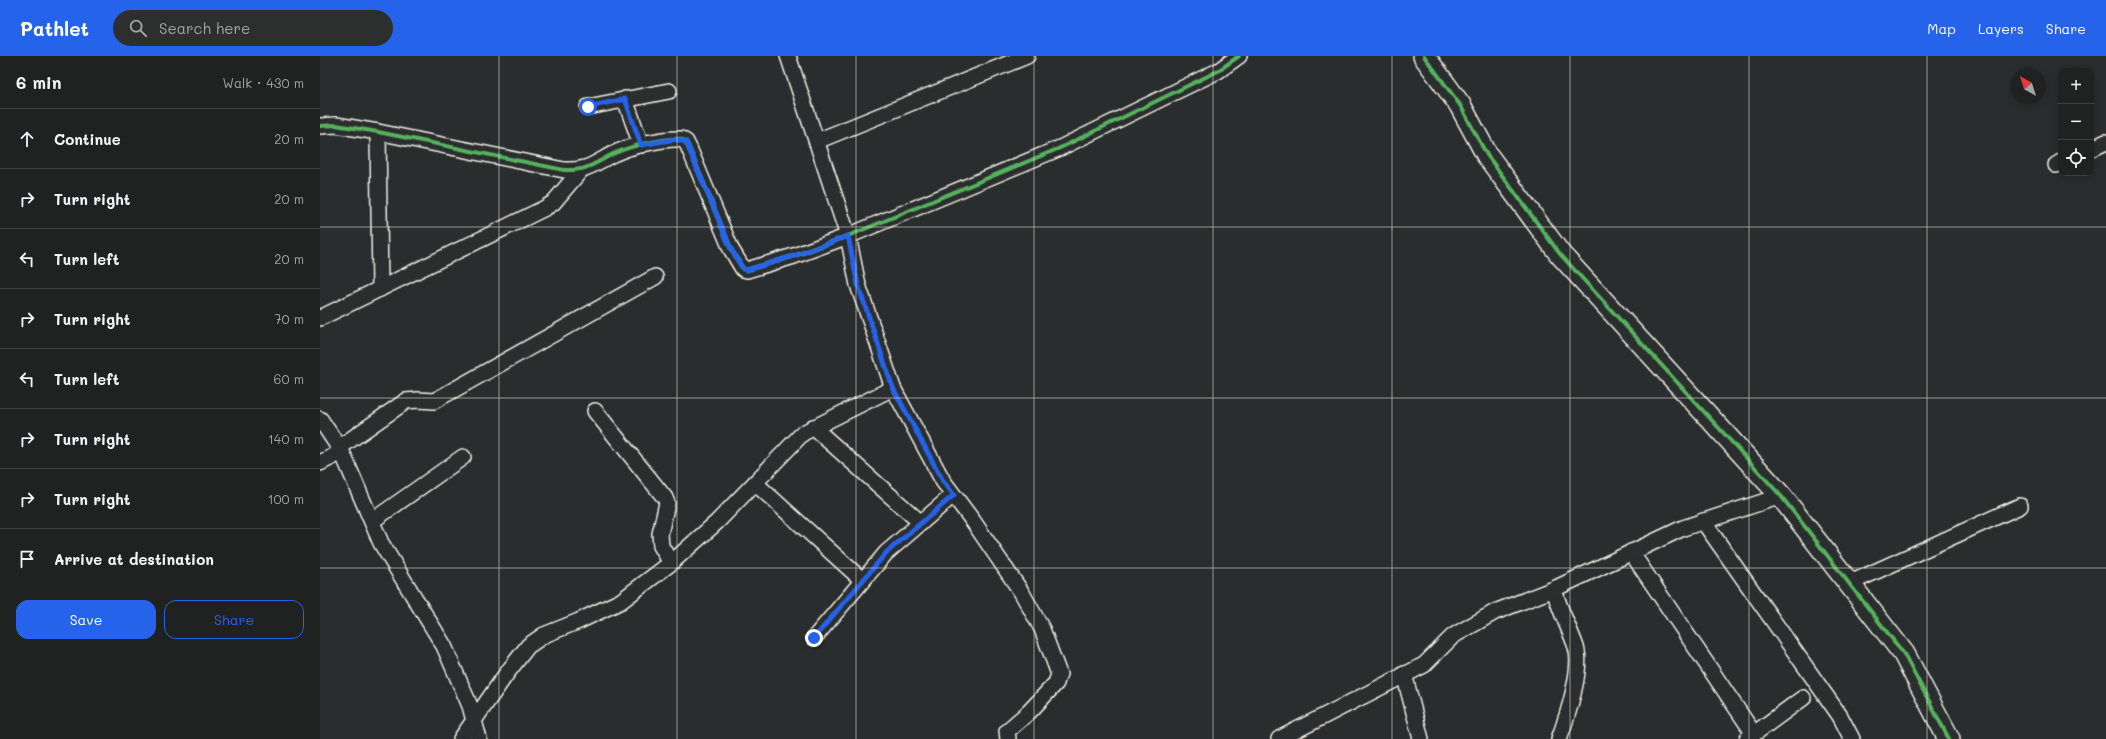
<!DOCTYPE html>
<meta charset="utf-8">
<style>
:root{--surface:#202222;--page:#2d2f2f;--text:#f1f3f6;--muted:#a2a4a5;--line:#3d3f40;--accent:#2563eb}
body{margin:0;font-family:Mali,sans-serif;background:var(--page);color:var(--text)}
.controls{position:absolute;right:12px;top:12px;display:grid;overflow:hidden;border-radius:8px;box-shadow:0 2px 10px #0003}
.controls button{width:36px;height:36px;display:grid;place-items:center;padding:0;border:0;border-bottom:1px solid var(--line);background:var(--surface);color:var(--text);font:20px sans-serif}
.compass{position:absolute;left:1690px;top:12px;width:36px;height:36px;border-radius:50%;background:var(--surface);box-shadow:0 2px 10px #0003;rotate:321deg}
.stop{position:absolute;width:12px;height:12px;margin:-9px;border:3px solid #2563eb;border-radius:50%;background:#fff}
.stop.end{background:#2563eb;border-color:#fff;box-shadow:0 1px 4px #0008}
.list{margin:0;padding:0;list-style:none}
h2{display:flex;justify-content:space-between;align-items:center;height:52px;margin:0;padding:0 16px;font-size:17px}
h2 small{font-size:13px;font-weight:400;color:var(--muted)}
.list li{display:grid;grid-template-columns:26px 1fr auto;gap:12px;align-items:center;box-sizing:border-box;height:60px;padding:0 16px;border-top:1px solid var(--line)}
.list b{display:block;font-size:15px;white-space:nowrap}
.list em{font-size:13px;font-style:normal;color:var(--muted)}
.actions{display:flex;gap:8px;padding:12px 16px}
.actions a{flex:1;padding:9px 0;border:1px solid var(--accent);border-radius:12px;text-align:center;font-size:14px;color:var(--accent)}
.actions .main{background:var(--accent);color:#fff}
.icon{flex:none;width:22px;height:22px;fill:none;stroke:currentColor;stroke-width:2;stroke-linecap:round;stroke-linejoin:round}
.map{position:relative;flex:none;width:1786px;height:683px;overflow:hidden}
header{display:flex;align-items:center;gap:24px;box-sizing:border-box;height:56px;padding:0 20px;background:var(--accent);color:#fff}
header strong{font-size:19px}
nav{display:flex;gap:22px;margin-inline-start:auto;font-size:14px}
.search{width:280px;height:36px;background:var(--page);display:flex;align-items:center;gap:10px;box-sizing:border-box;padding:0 14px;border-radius:22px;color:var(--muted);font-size:15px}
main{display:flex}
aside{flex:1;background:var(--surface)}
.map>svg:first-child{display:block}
</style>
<header>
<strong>Pathlet</strong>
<div class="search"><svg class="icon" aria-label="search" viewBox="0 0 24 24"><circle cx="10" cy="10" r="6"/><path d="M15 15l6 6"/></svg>Search here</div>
<nav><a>Map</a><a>Layers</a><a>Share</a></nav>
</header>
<main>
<aside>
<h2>6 min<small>Walk · 430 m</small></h2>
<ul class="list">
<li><svg class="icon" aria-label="ahead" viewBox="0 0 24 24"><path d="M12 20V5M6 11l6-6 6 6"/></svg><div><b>Continue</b></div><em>20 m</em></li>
<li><svg class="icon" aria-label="right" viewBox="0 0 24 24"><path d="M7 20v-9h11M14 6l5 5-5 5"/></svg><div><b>Turn right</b></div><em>20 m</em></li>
<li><svg class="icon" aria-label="left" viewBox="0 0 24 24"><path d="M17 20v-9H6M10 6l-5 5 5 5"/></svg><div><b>Turn left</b></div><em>20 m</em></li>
<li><svg class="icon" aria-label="right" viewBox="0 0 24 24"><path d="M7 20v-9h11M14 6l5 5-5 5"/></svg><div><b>Turn right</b></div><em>70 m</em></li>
<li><svg class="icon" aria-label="left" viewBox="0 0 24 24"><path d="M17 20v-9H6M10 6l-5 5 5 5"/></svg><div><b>Turn left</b></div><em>60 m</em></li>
<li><svg class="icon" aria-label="right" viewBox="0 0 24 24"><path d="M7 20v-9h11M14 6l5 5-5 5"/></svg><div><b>Turn right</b></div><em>140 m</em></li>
<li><svg class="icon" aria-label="right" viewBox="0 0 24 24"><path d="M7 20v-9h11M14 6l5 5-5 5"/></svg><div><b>Turn right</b></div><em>100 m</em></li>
<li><svg class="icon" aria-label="arrive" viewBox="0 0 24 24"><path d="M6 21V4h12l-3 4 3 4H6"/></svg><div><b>Arrive at destination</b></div></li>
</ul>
<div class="actions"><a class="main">Save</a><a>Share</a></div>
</aside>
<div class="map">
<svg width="1786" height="683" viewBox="0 0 1786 683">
<rect width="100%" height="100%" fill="#2a2d2e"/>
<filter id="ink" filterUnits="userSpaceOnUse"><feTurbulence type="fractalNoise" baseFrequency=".025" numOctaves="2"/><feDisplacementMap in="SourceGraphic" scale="8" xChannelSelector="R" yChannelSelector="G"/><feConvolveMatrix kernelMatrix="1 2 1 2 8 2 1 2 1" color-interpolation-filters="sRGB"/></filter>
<g filter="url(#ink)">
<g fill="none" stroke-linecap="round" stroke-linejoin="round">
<g stroke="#f4f1e8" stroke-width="18">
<g id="street">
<path d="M 468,0 L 528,180 L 538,229 L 573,332 L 623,425 L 653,465 L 702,537 L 722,573 L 739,618 L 736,627 L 709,656 L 687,675 L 688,683"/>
<path d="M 305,43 L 321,89"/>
<path d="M 268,51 L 349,35"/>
<path d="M 0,70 L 16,69 L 58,76 L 244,114 C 268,115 273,108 293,98 C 310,90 342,82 361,83 L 366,86 L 369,92 L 411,193 L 423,213 L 427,214 L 474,200 L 528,180 L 740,92 L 898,15 L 919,0"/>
<path d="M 58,76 L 60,233"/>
<path d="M 497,85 L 707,0"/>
<path d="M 1771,93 L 1786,86"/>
<path d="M 1736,109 L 1741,106"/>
<path d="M 0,262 L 225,152 L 233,147 L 261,114"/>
<path d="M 275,355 L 345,442 L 347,447 L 340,478 L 341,490 L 351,507"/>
<path d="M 0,363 L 22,396 L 61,487 L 124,590 L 150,650 L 159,683"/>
<path d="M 493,371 L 601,467"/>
<path d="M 20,391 L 86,345 L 98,344 L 114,345 L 335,221"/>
<path d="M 0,407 L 22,396"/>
<path d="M 435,427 L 542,524"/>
<path d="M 52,465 L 143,401"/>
<path d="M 1383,465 L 1520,660 L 1532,683"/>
<path d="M 1311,496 L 1434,678"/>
<path d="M 1528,528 L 1700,450"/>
<path d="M 1234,533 C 1239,553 1249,571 1256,591 C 1263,613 1247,661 1239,683"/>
<path d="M 494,582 L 566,497 L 633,439"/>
<path d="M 1084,618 L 1101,683"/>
<path d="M 141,683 L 187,617 L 208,590 L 224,579 L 259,565 L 301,545 L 351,507 L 397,466 L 483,377 L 573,332"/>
<path d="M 959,683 L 1104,609 L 1133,580 L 1175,556 L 1234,533 L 1363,472 L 1461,440"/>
<path d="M 1427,683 L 1483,642"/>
</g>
</g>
<g stroke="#f4f1e8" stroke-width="24">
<path id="secondary" d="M 1104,0 L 1140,49 L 1167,99 L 1240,198 L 1461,440 L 1584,598 L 1629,683"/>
</g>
<use href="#street" stroke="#2a2d2e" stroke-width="15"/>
<use href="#secondary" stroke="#2a2d2e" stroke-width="21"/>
<g stroke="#2a2d2e" stroke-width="6">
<g id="cycleway">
<path d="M 1104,0 L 1140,49 L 1167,99 L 1240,198 L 1461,440 L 1584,598 L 1629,683"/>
<path d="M 0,70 L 16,69 L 58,76 L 244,114 C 268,115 273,108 293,98 C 310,90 342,82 361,83 L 366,86 L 369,92 L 411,193 L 423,213 L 427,214 L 474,200 L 528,180 L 740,92 L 898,15 L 919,0"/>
</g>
</g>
<use href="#cycleway" stroke="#56b35d" stroke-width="4"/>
</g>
</g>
<g fill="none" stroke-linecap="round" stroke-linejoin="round" filter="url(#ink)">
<path stroke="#2563eb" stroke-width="5" d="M 268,51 L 305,43 L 321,89 L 355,83 L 366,86 L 411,193 L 423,213 L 427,214 L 474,200 L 528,180 L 538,229 L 573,332 L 623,425 L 634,439 L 566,497 L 494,582"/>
</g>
<path fill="none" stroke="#f4f1e8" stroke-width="1" stroke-opacity="0.55" d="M 179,0 L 179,683M 357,0 L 357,683M 536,0 L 536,683M 714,0 L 714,683M 893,0 L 893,683M 1072,0 L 1072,683M 1250,0 L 1250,683M 1429,0 L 1429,683M 1607,0 L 1607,683M 0,171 L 1786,171M 0,342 L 1786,342M 0,512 L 1786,512"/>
</svg>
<div class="controls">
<button>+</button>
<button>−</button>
<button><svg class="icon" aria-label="locate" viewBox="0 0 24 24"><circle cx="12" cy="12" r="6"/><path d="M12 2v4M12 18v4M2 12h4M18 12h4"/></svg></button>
</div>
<svg class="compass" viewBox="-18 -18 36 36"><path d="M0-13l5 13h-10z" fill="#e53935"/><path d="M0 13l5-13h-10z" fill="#a2a4a5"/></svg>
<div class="stop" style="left:268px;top:51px"></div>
<div class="stop end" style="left:494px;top:582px"></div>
</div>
</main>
